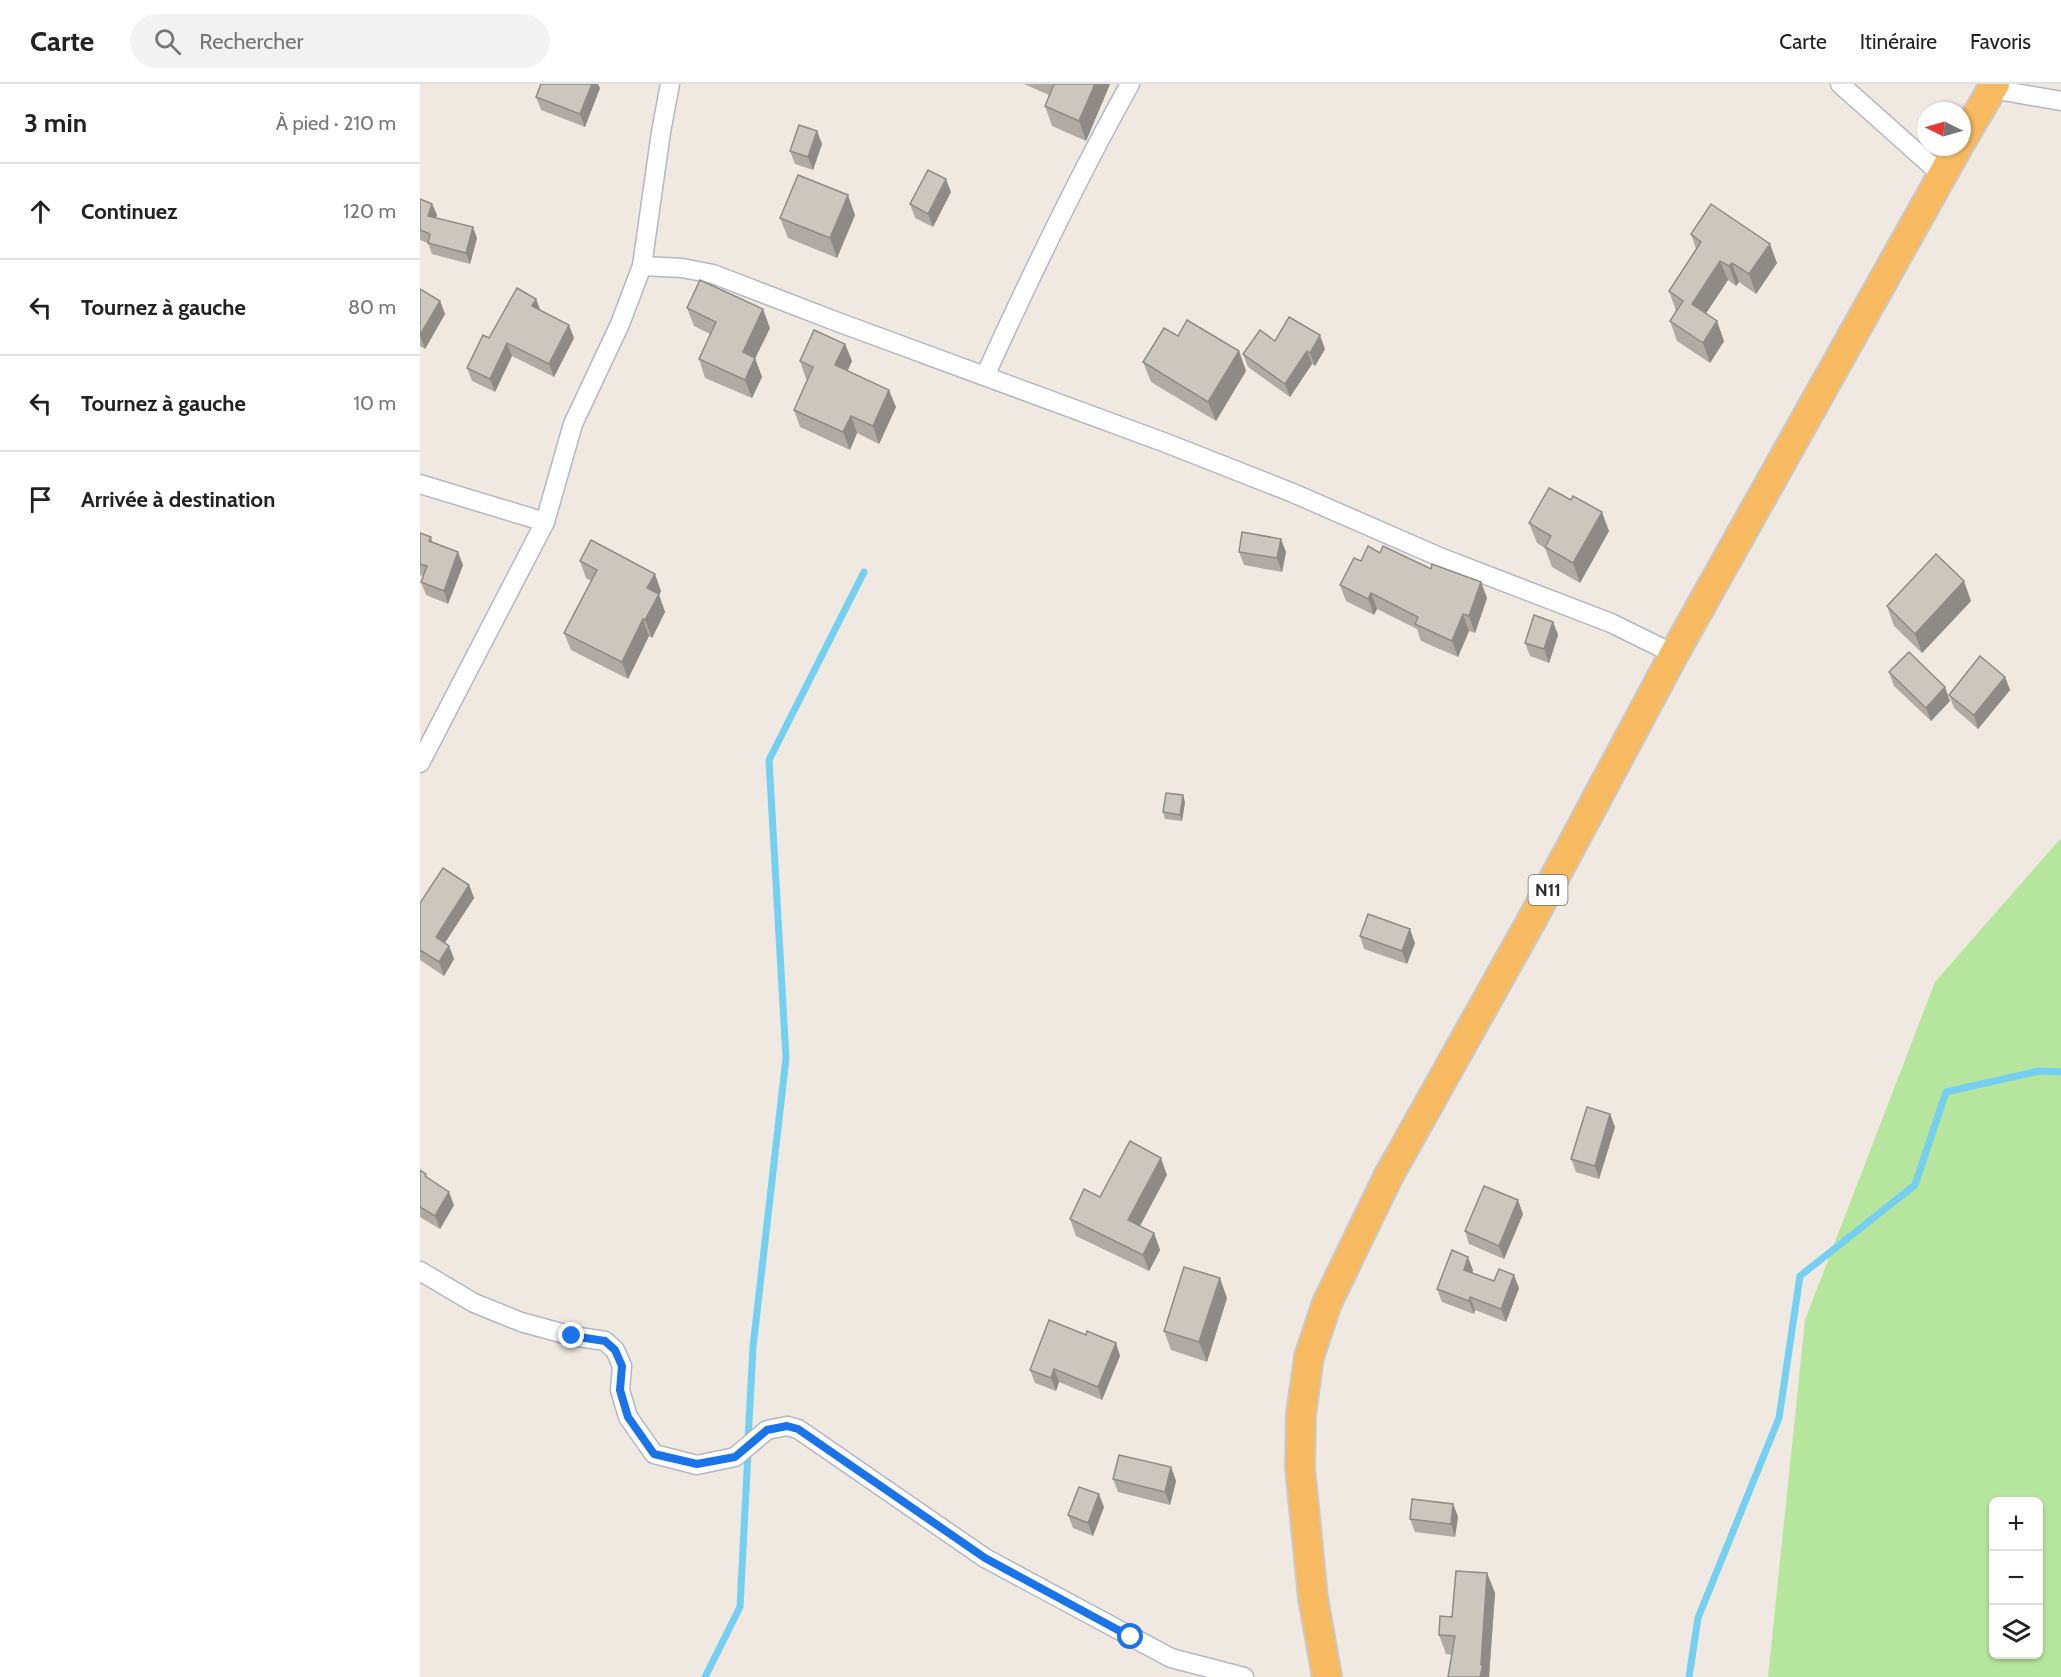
<!DOCTYPE html>
<html lang="fr">
<meta charset="utf-8">
<style>
:root{--surface:#fff;--page:#f2f2f2;--text:#222;--muted:#767676;--line:#e0e0e0}
body{margin:0;font-family:Cabin,sans-serif;background:var(--page);color:var(--text)}
.controls{position:absolute;right:18px;bottom:18px;display:grid;overflow:hidden;border-radius:9px;box-shadow:0 2px 4px #0004}
.controls button{width:54px;height:54px;display:grid;place-items:center;padding:0;border:0;border-bottom:2px solid var(--line);background:var(--surface);color:var(--text);font:30px sans-serif}
.compass{position:absolute;left:1497px;top:18px;width:54px;height:54px;border-radius:50%;background:var(--surface);box-shadow:0 2px 4px #0004;rotate:275deg}
.stop{position:absolute;width:18px;height:18px;margin:-14px;border:4px solid #1a73e8;border-radius:50%;background:#fff}
.stop.end{background:#1a73e8;border-color:#fff;box-shadow:0 2px 6px #0008}
.list{margin:0;padding:0;list-style:none}
h2{display:flex;justify-content:space-between;align-items:center;height:78px;margin:0;padding:0 24px;font-size:26px}
h2 small{font-size:20px;font-weight:400;color:var(--muted)}
.list li{display:grid;grid-template-columns:39px 1fr auto;gap:18px;align-items:center;box-sizing:border-box;height:96px;padding:0 24px;border-top:2px solid var(--line)}
.list b{display:block;font-size:22px;white-space:nowrap}
.list em{font-size:20px;font-style:normal;color:var(--muted)}
.icon{flex:none;width:33px;height:33px;fill:none;stroke:currentColor;stroke-width:2;stroke-linecap:round;stroke-linejoin:round}
.map{position:relative;flex:none;width:1641px;height:1593px;overflow:hidden}
header{display:flex;align-items:center;gap:36px;box-sizing:border-box;height:84px;padding:0 30px;background:var(--surface);border-bottom:2px solid var(--line)}
header strong{font-size:28px}
nav{display:flex;gap:33px;margin-inline-start:auto;font-size:21px}
.search{width:420px;height:54px;background:var(--page);display:flex;align-items:center;gap:15px;box-sizing:border-box;padding:0 21px;border-radius:33px;color:var(--muted);font-size:22px}
main{display:flex}
aside{flex:1;background:var(--surface)}
.map>svg:first-child{display:block}
</style>
<header>
<strong>Carte</strong>
<div class="search"><svg class="icon" aria-label="search" viewBox="0 0 24 24"><circle cx="10" cy="10" r="6"/><path d="M15 15l6 6"/></svg>Rechercher</div>
<nav><a>Carte</a><a>Itinéraire</a><a>Favoris</a></nav>
</header>
<main>
<aside>
<h2>3 min<small>À pied · 210 m</small></h2>
<ul class="list">
<li><svg class="icon" aria-label="ahead" viewBox="0 0 24 24"><path d="M12 20V5M6 11l6-6 6 6"/></svg><div><b>Continuez</b></div><em>120 m</em></li>
<li><svg class="icon" aria-label="left" viewBox="0 0 24 24"><path d="M17 20v-9H6M10 6l-5 5 5 5"/></svg><div><b>Tournez à gauche</b></div><em>80 m</em></li>
<li><svg class="icon" aria-label="left" viewBox="0 0 24 24"><path d="M17 20v-9H6M10 6l-5 5 5 5"/></svg><div><b>Tournez à gauche</b></div><em>10 m</em></li>
<li><svg class="icon" aria-label="arrive" viewBox="0 0 24 24"><path d="M6 21V4h12l-3 4 3 4H6"/></svg><div><b>Arrivée à destination</b></div></li>
</ul>
</aside>
<div class="map">
<svg width="1641" height="1593" viewBox="0 0 1641 1593">
<rect width="100%" height="100%" fill="#efe9e1"/>
<path fill="#b6e59e" fill-rule="evenodd" d="M 1641,754 L 1641,1593 L 1348,1593 L 1385,1236 L 1515,898 ZM 1574,1418 L 1618,1418 L 1618,1570 L 1574,1570 Z"/>
<g fill="none" stroke-linecap="round" stroke-linejoin="round">
<g stroke="#75cff0" stroke-width="7">
<path d="M 328,1357 L 333,1263 L 366,974 L 349,676 L 444,488"/>
<path d="M 285,1593 L 320,1523 L 328,1368"/>
<path d="M 1269,1593 L 1278,1534 L 1359,1334 L 1380,1192 L 1495,1101 L 1526,1008 L 1619,987 L 1641,988"/>
</g>
<g stroke="#b4b7c1" stroke-width="21">
<g id="minor">
<path d="M 1420,0 L 1522,91"/>
<path d="M 1572,5 L 1641,17"/>
<path d="M 222,182 L 262,184 L 293,190 L 415,237 L 746,359 L 873,409 L 1022,474 L 1191,539 L 1254,570"/>
<path d="M 565,292 C 610,193 657,95 710,0"/>
<path d="M 0,400 L 125,438"/>
<path d="M 0,679 L 125,438 L 153,340 L 200,240 L 222,182 L 241,48 L 250,0"/>
<path d="M 0,1187 L 54,1219 L 101,1238 L 152,1252 L 185,1257 L 195,1266 L 202,1282 L 200,1306 L 208,1333 L 234,1370 L 277,1381 L 315,1373 L 347,1346 L 367,1342 L 378,1345 L 565,1474 L 751,1574 L 824,1593"/>
</g>
</g>
<g stroke="#c9c9c9" stroke-width="32">
<g id="trunk">
<path d="M 1542,56 L 1575,0"/>
<path d="M 907,1593 L 893,1514 L 880,1383 L 881,1330 L 889,1273 L 907,1219 L 968,1093 L 1114,832 L 1254,570 L 1538,63"/>
</g>
</g>
<use href="#minor" stroke="#fff" stroke-width="18"/>
<use href="#trunk" stroke="#f8ba60" stroke-width="28"/>
</g>
<g fill="#afaba4">
<path d="M 604,0 L 690,0 L 666,57 L 632,42 L 625,22 L 629,11 Z"/>
<path d="M 180,4 L 165,43 L 121,26 L 116,13 Z"/>
<path d="M 397,47 L 402,60 L 393,86 L 375,80 L 370,67 Z"/>
<path d="M 531,108 L 513,143 L 495,134 L 490,120 Z"/>
<path d="M 0,115 L 12,120 L 17,131 L 15,134 L 57,154 L 50,180 L 12,170 L 8,159 L 0,156 Z"/>
<path d="M 435,131 L 417,174 L 368,154 L 360,134 Z"/>
<path d="M 1271,150 L 1357,179 L 1336,210 L 1319,198 L 1316,202 L 1308,196 L 1286,229 L 1304,257 L 1290,279 L 1257,257 L 1250,237 L 1256,227 L 1249,207 L 1276,165 Z"/>
<path d="M 0,205 L 20,217 L 25,230 L 5,265 L 0,262 Z"/>
<path d="M 116,215 L 120,226 L 154,254 L 134,293 L 92,272 L 75,308 L 52,297 L 47,284 L 69,254 Z"/>
<path d="M 267,224 L 350,244 L 335,274 L 342,293 L 332,314 L 285,294 L 279,275 L 290,250 L 274,242 Z"/>
<path d="M 758,252 L 819,267 L 826,287 L 796,337 L 731,298 L 723,278 Z"/>
<path d="M 425,260 L 432,277 L 427,287 L 476,323 L 459,360 L 437,349 L 430,366 L 380,343 L 374,326 L 387,295 L 386,295 L 380,277 Z"/>
<path d="M 905,265 L 895,282 L 892,280 L 870,313 L 828,283 L 823,270 Z"/>
<path d="M 1109,439 L 1189,447 L 1160,499 L 1132,483 L 1125,464 L 1117,459 Z"/>
<path d="M 0,449 L 11,453 L 13,459 L 43,481 L 28,520 L 6,511 L 1,498 L 3,492 L 0,491 Z"/>
<path d="M 819,468 L 866,468 L 862,488 L 824,481 Z"/>
<path d="M 960,469 L 1067,514 L 1055,549 L 1049,547 L 1038,573 L 1001,557 L 997,545 L 957,525 L 954,531 L 926,517 L 920,501 Z"/>
<path d="M 160,477 L 241,507 L 239,511 L 245,528 L 232,554 L 229,552 L 208,595 L 151,566 L 144,549 L 171,497 L 166,494 Z"/>
<path d="M 1551,517 L 1502,569 L 1474,542 L 1467,522 Z"/>
<path d="M 1133,538 L 1138,551 L 1129,579 L 1110,572 L 1105,559 Z"/>
<path d="M 1469,588 L 1525,603 L 1530,617 L 1511,637 L 1474,602 Z"/>
<path d="M 1585,593 L 1590,606 L 1558,645 L 1534,624 L 1529,611 Z"/>
<path d="M 765,718 L 762,737 L 745,735 L 743,728 Z"/>
<path d="M 49,801 L 54,814 L 25,859 L 29,862 L 34,875 L 24,892 L 0,876 L 0,819 Z"/>
<path d="M 940,852 L 995,859 L 987,880 L 944,865 Z"/>
<path d="M 1190,1030 L 1195,1043 L 1179,1095 L 1156,1088 L 1151,1075 Z"/>
<path d="M 0,1086 L 34,1121 L 20,1145 L 0,1133 Z"/>
<path d="M 747,1091 L 720,1142 L 734,1149 L 740,1166 L 729,1187 L 656,1152 L 650,1135 L 680,1113 Z"/>
<path d="M 1103,1130 L 1084,1175 L 1049,1160 L 1045,1147 Z"/>
<path d="M 1053,1186 L 1052,1189 L 1074,1197 L 1099,1204 L 1086,1238 L 1055,1226 L 1054,1230 L 1022,1218 L 1017,1205 Z"/>
<path d="M 807,1214 L 787,1278 L 751,1266 L 744,1247 Z"/>
<path d="M 666,1251 L 696,1259 L 700,1272 L 682,1316 L 639,1298 L 636,1307 L 615,1299 L 610,1286 Z"/>
<path d="M 751,1383 L 756,1397 L 750,1421 L 698,1408 L 693,1395 Z"/>
<path d="M 1033,1420 L 1038,1433 L 1035,1453 L 995,1448 L 990,1435 Z"/>
<path d="M 684,1423 L 673,1452 L 653,1444 L 648,1431 Z"/>
<path d="M 1067,1489 L 1075,1509 L 1069,1593 L 1028,1593 L 1032,1571 L 1026,1570 L 1019,1551 Z"/>
</g>
<g fill="#8e8b86">
<path d="M 172,0 L 178,0 L 180,4 L 165,43 L 160,30 Z"/>
<path d="M 675,0 L 690,0 L 666,57 L 659,37 Z"/>
<path d="M 397,47 L 402,60 L 393,86 L 388,73 Z"/>
<path d="M 526,95 L 531,108 L 513,143 L 508,130 Z"/>
<path d="M 428,111 L 435,131 L 417,174 L 410,154 Z"/>
<path d="M 12,120 L 17,131 L 12,143 L 8,132 Z"/>
<path d="M 53,143 L 57,154 L 50,180 L 46,169 Z"/>
<path d="M 1350,160 L 1357,179 L 1336,210 L 1329,190 Z"/>
<path d="M 1300,177 L 1308,196 L 1279,240 L 1272,220 Z"/>
<path d="M 1312,179 L 1319,198 L 1316,202 L 1309,182 Z"/>
<path d="M 116,215 L 121,228 L 112,222 Z"/>
<path d="M 20,217 L 25,230 L 5,265 L 0,251 Z"/>
<path d="M 343,225 L 350,244 L 329,287 L 323,268 Z"/>
<path d="M 1297,237 L 1304,257 L 1290,279 L 1283,259 Z"/>
<path d="M 149,241 L 154,254 L 134,293 L 129,280 Z"/>
<path d="M 900,251 L 905,265 L 895,282 L 890,269 Z"/>
<path d="M 87,259 L 92,272 L 75,308 L 70,295 Z"/>
<path d="M 425,260 L 432,277 L 422,299 L 415,281 Z"/>
<path d="M 819,267 L 826,287 L 796,337 L 788,318 Z"/>
<path d="M 887,267 L 892,280 L 870,313 L 865,300 Z"/>
<path d="M 335,274 L 342,293 L 332,314 L 325,296 Z"/>
<path d="M 469,306 L 476,323 L 459,360 L 453,342 Z"/>
<path d="M 431,332 L 437,349 L 430,366 L 423,348 Z"/>
<path d="M 1182,428 L 1189,447 L 1160,499 L 1153,479 Z"/>
<path d="M 861,455 L 866,468 L 862,488 L 857,474 Z"/>
<path d="M 38,468 L 43,481 L 28,520 L 24,507 Z"/>
<path d="M 235,490 L 241,507 L 239,511 L 245,528 L 232,554 L 225,536 L 227,504 Z"/>
<path d="M 1544,497 L 1551,517 L 1502,569 L 1495,550 Z"/>
<path d="M 1061,498 L 1067,514 L 1055,549 L 1049,532 Z"/>
<path d="M 951,509 L 957,525 L 954,531 L 948,515 Z"/>
<path d="M 1043,530 L 1049,547 L 1038,573 L 1032,557 Z"/>
<path d="M 223,535 L 229,552 L 208,595 L 202,578 Z"/>
<path d="M 1133,538 L 1138,551 L 1129,579 L 1124,565 Z"/>
<path d="M 1585,593 L 1590,606 L 1558,645 L 1554,631 Z"/>
<path d="M 1525,603 L 1530,617 L 1511,637 L 1506,624 Z"/>
<path d="M 763,711 L 765,718 L 762,737 L 760,731 Z"/>
<path d="M 49,801 L 54,814 L 20,866 L 16,853 Z"/>
<path d="M 990,845 L 995,859 L 987,880 L 982,867 Z"/>
<path d="M 29,862 L 34,875 L 24,892 L 19,878 Z"/>
<path d="M 1190,1030 L 1195,1043 L 1179,1095 L 1175,1082 Z"/>
<path d="M 741,1074 L 747,1091 L 714,1153 L 708,1136 Z"/>
<path d="M 29,1108 L 34,1121 L 20,1145 L 15,1132 Z"/>
<path d="M 1098,1116 L 1103,1130 L 1084,1175 L 1079,1162 Z"/>
<path d="M 734,1149 L 740,1166 L 729,1187 L 723,1171 Z"/>
<path d="M 1048,1173 L 1053,1186 L 1049,1199 L 1044,1186 Z"/>
<path d="M 1094,1191 L 1099,1204 L 1086,1238 L 1081,1225 Z"/>
<path d="M 800,1194 L 807,1214 L 787,1278 L 779,1258 Z"/>
<path d="M 1050,1213 L 1055,1226 L 1054,1230 L 1049,1217 Z"/>
<path d="M 696,1259 L 700,1272 L 682,1316 L 678,1303 Z"/>
<path d="M 634,1285 L 639,1298 L 636,1307 L 631,1294 Z"/>
<path d="M 751,1383 L 756,1397 L 750,1421 L 745,1408 Z"/>
<path d="M 679,1410 L 684,1423 L 673,1452 L 668,1439 Z"/>
<path d="M 1033,1420 L 1038,1433 L 1035,1453 L 1031,1440 Z"/>
<path d="M 1067,1489 L 1075,1509 L 1069,1593 L 1060,1593 Z"/>
</g>
<g fill="#cbc7bf" stroke="#8e8b86" stroke-width="1.5">
<path d="M 121,0 L 172,0 L 160,30 L 116,13 Z"/>
<path d="M 634,0 L 675,0 L 659,37 L 625,22 Z"/>
<path d="M 379,41 L 397,47 L 388,73 L 370,67 Z"/>
<path d="M 508,86 L 526,95 L 508,130 L 490,120 Z"/>
<path d="M 378,91 L 428,111 L 410,154 L 360,134 Z"/>
<path d="M 0,115 L 12,120 L 8,132 L 53,143 L 46,169 L 8,159 L 10,150 L 0,146 Z"/>
<path d="M 1291,120 L 1350,160 L 1329,190 L 1312,179 L 1309,182 L 1300,177 L 1272,220 L 1297,237 L 1283,259 L 1250,237 L 1263,217 L 1249,207 L 1281,158 L 1271,150 Z"/>
<path d="M 280,196 L 343,225 L 323,268 L 335,274 L 325,296 L 279,275 L 296,238 L 267,224 Z"/>
<path d="M 97,204 L 116,215 L 112,222 L 149,241 L 129,280 L 87,259 L 70,295 L 47,284 L 63,251 L 69,254 Z"/>
<path d="M 0,205 L 20,217 L 0,251 Z"/>
<path d="M 869,233 L 900,251 L 890,269 L 887,267 L 865,300 L 823,270 L 840,246 L 855,257 Z"/>
<path d="M 767,236 L 819,267 L 788,318 L 723,278 L 744,244 L 758,252 Z"/>
<path d="M 394,246 L 425,260 L 415,281 L 469,306 L 453,342 L 431,332 L 423,348 L 374,326 L 393,283 L 380,277 Z"/>
<path d="M 1129,404 L 1151,416 L 1153,412 L 1182,428 L 1153,479 L 1125,463 L 1131,452 L 1109,439 Z"/>
<path d="M 822,448 L 861,455 L 857,474 L 819,468 Z"/>
<path d="M 0,449 L 11,453 L 9,457 L 38,468 L 24,507 L 1,498 L 7,482 L 0,480 Z"/>
<path d="M 171,456 L 235,490 L 227,504 L 239,510 L 225,536 L 223,535 L 202,578 L 144,549 L 177,486 L 160,477 Z"/>
<path d="M 948,462 L 960,469 L 963,462 L 1011,485 L 1012,480 L 1061,498 L 1049,532 L 1043,530 L 1032,557 L 995,540 L 998,533 L 951,509 L 948,515 L 920,501 L 934,474 L 941,477 Z"/>
<path d="M 1516,470 L 1544,497 L 1495,550 L 1467,522 Z"/>
<path d="M 1114,531 L 1133,538 L 1124,565 L 1105,559 Z"/>
<path d="M 1489,568 L 1525,603 L 1506,624 L 1469,588 Z"/>
<path d="M 1560,572 L 1585,593 L 1554,631 L 1529,611 Z"/>
<path d="M 746,709 L 763,711 L 760,731 L 743,728 Z"/>
<path d="M 23,784 L 49,801 L 16,853 L 29,862 L 19,878 L 0,866 L 0,819 Z"/>
<path d="M 948,830 L 990,845 L 982,867 L 940,852 Z"/>
<path d="M 1167,1023 L 1190,1030 L 1175,1082 L 1151,1075 Z"/>
<path d="M 710,1057 L 741,1074 L 708,1136 L 734,1149 L 723,1171 L 650,1135 L 664,1105 L 680,1113 Z"/>
<path d="M 0,1086 L 6,1090 L 5,1092 L 29,1108 L 15,1132 L 0,1123 Z"/>
<path d="M 1064,1102 L 1098,1116 L 1079,1162 L 1045,1147 Z"/>
<path d="M 1032,1166 L 1048,1173 L 1044,1186 L 1074,1197 L 1079,1185 L 1094,1191 L 1081,1225 L 1050,1213 L 1049,1217 L 1017,1205 Z"/>
<path d="M 764,1183 L 800,1194 L 779,1258 L 744,1247 Z"/>
<path d="M 629,1236 L 666,1251 L 667,1247 L 696,1259 L 678,1303 L 634,1285 L 631,1294 L 610,1286 Z"/>
<path d="M 699,1371 L 751,1383 L 745,1408 L 693,1395 Z"/>
<path d="M 659,1403 L 679,1410 L 668,1439 L 648,1431 Z"/>
<path d="M 992,1415 L 1033,1420 L 1031,1440 L 990,1435 Z"/>
<path d="M 1036,1487 L 1067,1489 L 1061,1581 L 1063,1581 L 1060,1593 L 1028,1593 L 1035,1552 L 1019,1551 L 1020,1532 L 1032,1533 Z"/>
</g>
<g fill="none" stroke-linecap="round" stroke-linejoin="round">
<path stroke="#1a73e8" stroke-width="8" d="M 152,1252 L 185,1257 L 195,1266 L 202,1282 L 200,1306 L 208,1333 L 234,1370 L 277,1380 L 315,1373 L 347,1346 L 367,1342 L 378,1345 L 565,1474 L 711,1553"/>
</g>
<g text-anchor="middle" stroke-width="6" stroke-linejoin="round" paint-order="stroke">
<rect fill="#fff" stroke="#6d6d6d" stroke-width="1.5" x="1108.5" y="791" width="39" height="30" rx="4.5"/>
<g font-size="18" font-weight="bold" fill="#2e2e2e">
<text x="1128" y="812">N11</text>
</g>
</g>
</svg>
<div class="controls">
<button>+</button>
<button>−</button>
<button><svg class="icon" aria-label="layers" viewBox="0 0 24 24"><path d="M12 4l9 5-9 5-9-5zM3 14l9 5 9-5"/></svg></button>
</div>
<svg class="compass" viewBox="-18 -18 36 36"><path d="M0-13l5 13h-10z" fill="#e53935"/><path d="M0 13l5-13h-10z" fill="#767676"/></svg>
<div class="stop" style="left:711px;top:1553px"></div>
<div class="stop end" style="left:152px;top:1252px"></div>
</div>
</main>
